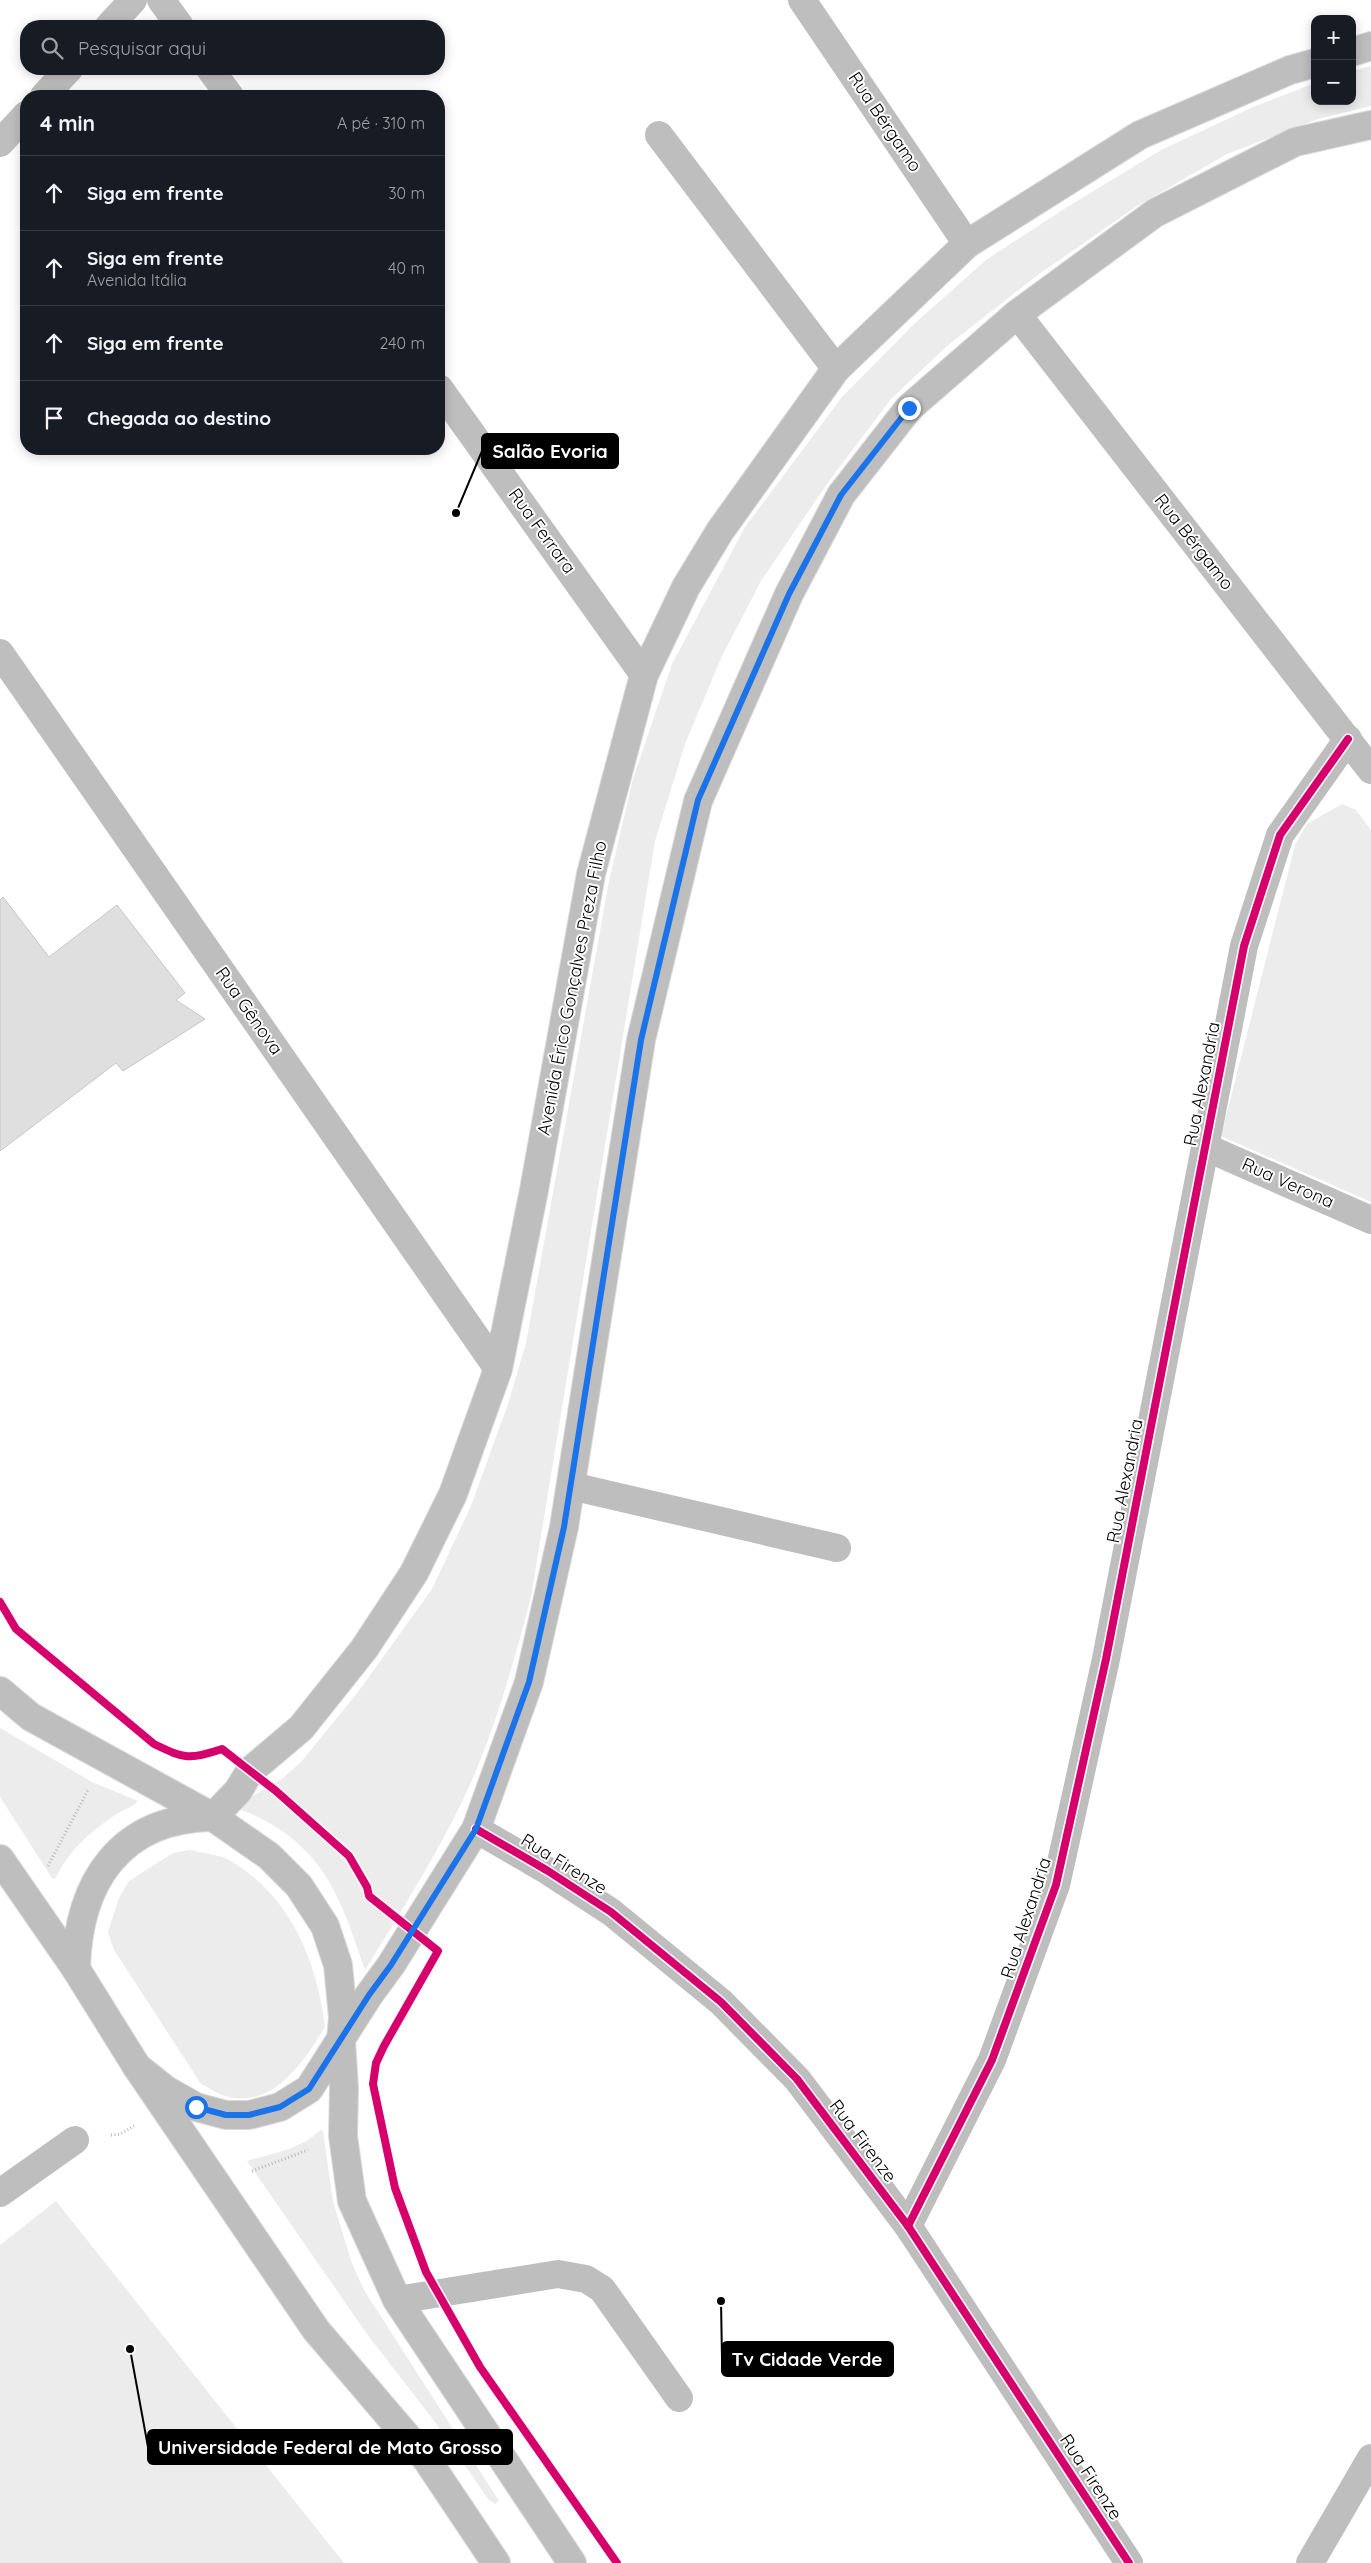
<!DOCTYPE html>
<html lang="pt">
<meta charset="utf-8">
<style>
:root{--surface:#171b24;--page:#242831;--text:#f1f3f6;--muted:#9ea1a6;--line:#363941}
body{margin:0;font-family:Quicksand,sans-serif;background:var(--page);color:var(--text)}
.controls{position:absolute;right:15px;top:15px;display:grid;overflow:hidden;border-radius:10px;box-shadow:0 2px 12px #0003}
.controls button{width:45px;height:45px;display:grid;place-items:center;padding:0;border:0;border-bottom:1px solid var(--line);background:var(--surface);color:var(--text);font:25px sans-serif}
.stop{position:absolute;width:15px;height:15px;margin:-11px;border:4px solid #1a73e8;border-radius:50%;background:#fff}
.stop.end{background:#1a73e8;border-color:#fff;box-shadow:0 1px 5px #0008}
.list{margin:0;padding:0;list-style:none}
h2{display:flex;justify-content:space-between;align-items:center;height:65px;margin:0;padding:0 20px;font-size:21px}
h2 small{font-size:16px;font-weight:400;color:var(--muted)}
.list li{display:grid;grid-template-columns:32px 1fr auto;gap:15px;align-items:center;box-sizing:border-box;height:75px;padding:0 20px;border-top:1px solid var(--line)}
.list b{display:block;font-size:19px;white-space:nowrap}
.list p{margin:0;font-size:16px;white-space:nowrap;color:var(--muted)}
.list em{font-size:16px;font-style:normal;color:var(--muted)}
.icon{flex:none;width:28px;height:28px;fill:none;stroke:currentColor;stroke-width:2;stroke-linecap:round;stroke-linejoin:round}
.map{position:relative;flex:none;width:1371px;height:2563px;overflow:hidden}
.search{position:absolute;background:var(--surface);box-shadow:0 2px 12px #0003;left:20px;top:20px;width:425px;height:55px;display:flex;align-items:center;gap:12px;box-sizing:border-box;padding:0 18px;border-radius:20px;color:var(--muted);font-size:19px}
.panel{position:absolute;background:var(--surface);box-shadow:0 2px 12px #0003;left:20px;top:90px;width:425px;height:365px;border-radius:20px}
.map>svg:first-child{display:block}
</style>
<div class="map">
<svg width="1371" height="2563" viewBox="0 0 1371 2563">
<rect width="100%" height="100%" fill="#fff"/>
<g fill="#ececec">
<path d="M 1371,66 L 1371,106 L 1318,119 L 1227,154 L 1137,206 L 1035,277 L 947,346 L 891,399 L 829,481 L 761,581 L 722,656 L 685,744 L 655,841 L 531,1597 C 515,1658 498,1719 473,1778 C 443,1845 404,1907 365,1970 C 338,1889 320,1839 234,1807 L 283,1778 L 302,1761 L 358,1692 L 432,1589 L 471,1506 L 508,1404 L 526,1343 L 609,881 L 633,779 L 672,664 L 745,527 L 842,397 L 914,324 L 986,260 L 1064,209 L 1161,150 L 1251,108 L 1315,83 L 1315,101 L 1352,101 L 1352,71 Z"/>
<path d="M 1342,804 L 1356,810 L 1371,830 L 1371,1202 L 1221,1136 L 1295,845 L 1307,824 Z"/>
<path d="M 0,1728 L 92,1782 L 138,1801 C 132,1808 122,1810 115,1815 C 89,1833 69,1850 55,1879 L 52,1878 L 0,1797 Z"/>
<path d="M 190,1850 C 201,1853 216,1854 227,1859 C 289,1893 317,1960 325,2027 C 303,2063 271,2112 222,2095 C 215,2092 208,2087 201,2084 L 114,1950 L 108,1932 L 119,1898 L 129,1881 L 173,1853 Z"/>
<path d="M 320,2130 L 323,2131 L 333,2201 L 351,2261 L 364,2290 L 499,2501 L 495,2504 L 488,2499 L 435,2422 L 367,2334 L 247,2161 C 270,2154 303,2149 320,2130 Z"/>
<path d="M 56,2201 L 344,2563 L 0,2563 L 0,2245 Z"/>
</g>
<path fill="#dfdfdf" stroke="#c7c7c7" d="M 3,897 L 49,957 L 117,905 L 185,993 L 176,1000 L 205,1019 L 123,1071 L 116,1063 L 0,1151 L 0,900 Z"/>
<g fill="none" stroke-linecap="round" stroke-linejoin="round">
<g stroke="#dbdbdb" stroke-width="30">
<g id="major">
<path d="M 1352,52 L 1371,46"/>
<path d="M 0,1691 L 31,1717 L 213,1817 L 269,1856 L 299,1886 L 325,1926 L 338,1965 L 343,2017 L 341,2040 L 344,2088 L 343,2136 L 352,2201 L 397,2300 L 572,2563"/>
<path d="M 213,1817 L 238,1791 L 250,1771 L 301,1728 L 364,1649 L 414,1573 L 453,1494 L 498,1369 L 534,1190 L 591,874 L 644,675 L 686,587 L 720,531 L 836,369 L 967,244 L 1140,135 L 1290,70 L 1315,63"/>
<path d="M 0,1859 L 76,1969 L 137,2067 L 316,2330 L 427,2460 L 496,2563"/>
<path d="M 76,1969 C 78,1882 120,1818 213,1817"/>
<path d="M 137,2067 L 166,2090 L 196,2107 L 226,2115 L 249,2115 L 280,2107 L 309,2089 L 369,1995 L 391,1965 L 476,1829 L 529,1682 L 564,1527 L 641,1040 L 698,801 L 789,594 L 841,495 L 909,408 L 1017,314 L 1155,213 L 1295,142 L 1371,125"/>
</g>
</g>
<g stroke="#b9b9b9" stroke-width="3" stroke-dasharray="1 2.5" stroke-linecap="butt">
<path d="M 48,1866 L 88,1790"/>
<path d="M 111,2135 L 120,2134 L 134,2126"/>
<path d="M 252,2171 L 308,2150"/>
</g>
<g stroke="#bebebe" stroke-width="28">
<path d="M 161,0 L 180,26"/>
<path d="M 802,0 L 967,244"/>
<path d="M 109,26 L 133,0"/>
<path d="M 210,69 L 230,96"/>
<path d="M 44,96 L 69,69"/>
<path d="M 659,135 L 836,369"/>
<path d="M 0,143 L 26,115"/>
<path d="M 1017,314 L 1371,770"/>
<path d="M 439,388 L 644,675"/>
<path d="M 0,653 L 498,1369"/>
<path d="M 1205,1147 L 1371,1220"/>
<path d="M 571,1486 L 837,1548"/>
<path d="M 476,1829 L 548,1871 L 611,1912 L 721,2002 L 797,2079 L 908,2226 L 1129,2563"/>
<path d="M 0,2193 L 75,2140"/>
<path d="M 908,2226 L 992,2060 L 1056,1885 L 1106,1659 L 1244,946 L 1280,835 L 1348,739"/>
<path d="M 397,2300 L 558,2274 L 586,2279 L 602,2289 L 679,2398"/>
<path d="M 1310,2563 L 1371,2458"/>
</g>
<use href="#major" stroke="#bebebe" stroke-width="28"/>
<g stroke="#fff" stroke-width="11">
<g id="cycleway">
<path d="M 0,1602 L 16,1629 L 154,1744 C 185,1759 189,1760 222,1749 L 276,1791 L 349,1856 L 367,1887 L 369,1896 L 438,1951 L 384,2046 L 376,2063 L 373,2084 L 395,2188 L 426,2272 L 480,2367 L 617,2563"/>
<path d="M 476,1829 L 548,1871 L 611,1912 L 721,2002 L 797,2079 L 908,2226 L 1129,2563"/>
<path d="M 908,2226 L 992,2060 L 1056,1885 L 1106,1659 L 1244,946 L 1280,835 L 1348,739"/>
</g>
</g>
<use href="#cycleway" stroke="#d6006c" stroke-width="8"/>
</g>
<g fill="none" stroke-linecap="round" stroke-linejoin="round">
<path stroke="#1a73e8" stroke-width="6" d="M 196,2107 L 226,2115 L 249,2115 L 280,2107 L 309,2089 L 369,1995 L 391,1965 L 476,1829 L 529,1682 L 564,1527 L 641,1040 L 698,800 L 789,594 L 841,495 L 909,408"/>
</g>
<g text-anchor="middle" stroke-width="4" stroke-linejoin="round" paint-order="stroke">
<g font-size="18" fill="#000" stroke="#fff">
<text transform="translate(885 122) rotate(56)" y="6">Rua Bérgamo</text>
<text transform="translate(542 531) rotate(54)" y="6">Rua Ferrara</text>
<text transform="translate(1194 542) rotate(52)" y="6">Rua Bérgamo</text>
<text transform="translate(572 988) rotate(-79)" y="6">Avenida Érico Gonçalves Preza Filho</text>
<text transform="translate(249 1011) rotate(55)" y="6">Rua Gênova</text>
<text transform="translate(1202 1084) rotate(-79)" y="6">Rua Alexandria</text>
<text transform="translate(1288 1183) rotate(24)" y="6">Rua Verona</text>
<text transform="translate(1125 1481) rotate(-79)" y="6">Rua Alexandria</text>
<text transform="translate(564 1864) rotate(32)" y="6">Rua Firenze</text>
<text transform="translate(1026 1918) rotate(-72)" y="6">Rua Alexandria</text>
<text transform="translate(863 2141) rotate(53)" y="6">Rua Firenze</text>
<text transform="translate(1091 2477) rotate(57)" y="6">Rua Firenze</text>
</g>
</g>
<path fill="none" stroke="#000" stroke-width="2" d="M456 513L482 451M721 2301L722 2359M130 2349L148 2447"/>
<g fill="#000" stroke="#fff" stroke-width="2">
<circle cx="456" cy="513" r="5"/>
<circle cx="721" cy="2301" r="5"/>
<circle cx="130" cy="2349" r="5"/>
</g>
<g fill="#000" stroke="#000" stroke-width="2">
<rect x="482" y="434" width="136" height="34" rx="5"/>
<rect x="722" y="2342" width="171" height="34" rx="5"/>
<rect x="148" y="2430" width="364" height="34" rx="5"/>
</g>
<g font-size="19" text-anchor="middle" font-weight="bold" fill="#fff">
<text x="550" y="458">Salão Evoria</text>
<text x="807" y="2366">Tv Cidade Verde</text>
<text x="330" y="2454">Universidade Federal de Mato Grosso</text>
</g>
</svg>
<div class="controls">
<button>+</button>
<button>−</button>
</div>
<div class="stop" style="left:196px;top:2107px"></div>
<div class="stop end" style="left:909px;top:408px"></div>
<div class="search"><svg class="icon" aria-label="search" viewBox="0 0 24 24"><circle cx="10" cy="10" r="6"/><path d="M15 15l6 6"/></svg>Pesquisar aqui</div>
<section class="panel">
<h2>4 min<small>A pé · 310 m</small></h2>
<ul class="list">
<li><svg class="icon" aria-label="ahead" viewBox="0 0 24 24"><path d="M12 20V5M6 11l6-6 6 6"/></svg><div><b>Siga em frente</b></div><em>30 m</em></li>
<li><svg class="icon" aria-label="ahead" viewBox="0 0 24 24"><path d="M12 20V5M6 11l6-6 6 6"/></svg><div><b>Siga em frente</b><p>Avenida Itália</p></div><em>40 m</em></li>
<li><svg class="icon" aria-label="ahead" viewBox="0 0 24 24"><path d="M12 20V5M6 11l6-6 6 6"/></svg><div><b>Siga em frente</b></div><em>240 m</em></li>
<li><svg class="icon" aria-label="arrive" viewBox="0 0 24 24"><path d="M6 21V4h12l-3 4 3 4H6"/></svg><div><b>Chegada ao destino</b></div></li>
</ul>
</section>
</div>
